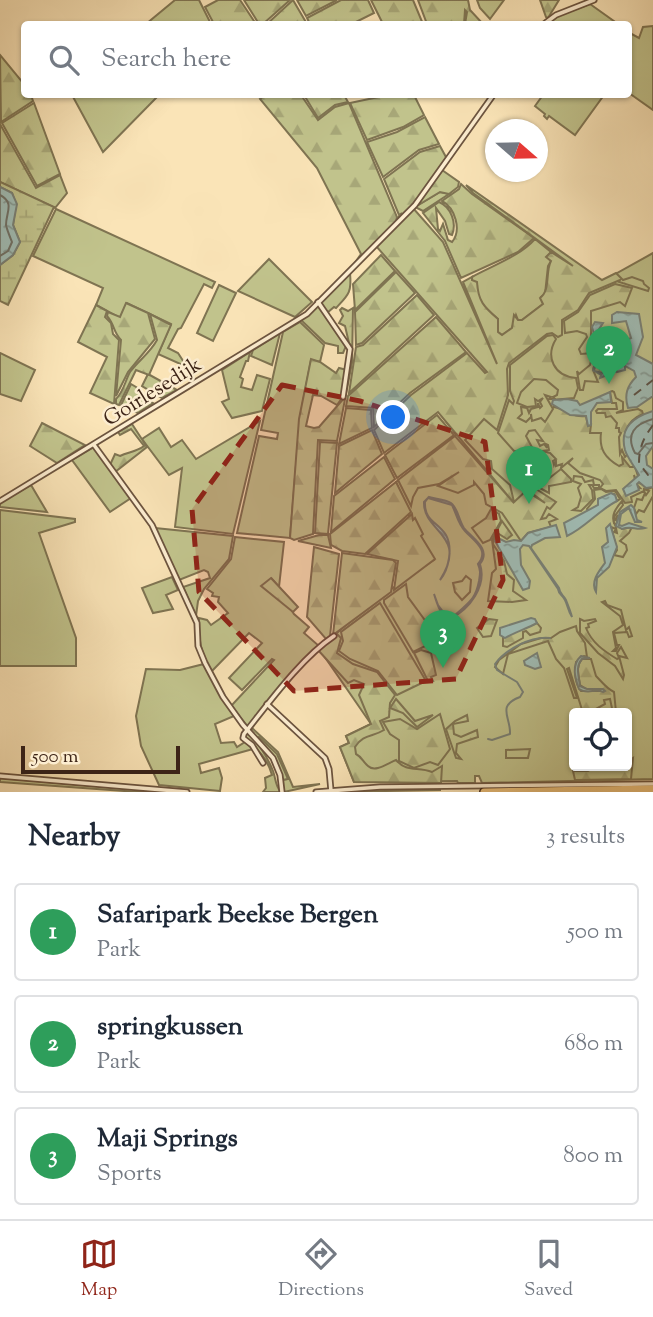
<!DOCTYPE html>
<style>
:root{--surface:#fff;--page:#f2f2f3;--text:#1f2937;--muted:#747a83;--line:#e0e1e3;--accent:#8f2418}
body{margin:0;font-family:"Sorts Mill Goudy",serif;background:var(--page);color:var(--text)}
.controls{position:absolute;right:21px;bottom:21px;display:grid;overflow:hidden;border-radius:7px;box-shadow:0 2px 5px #0004}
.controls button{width:63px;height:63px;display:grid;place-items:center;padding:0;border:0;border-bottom:2px solid var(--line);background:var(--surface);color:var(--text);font:35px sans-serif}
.compass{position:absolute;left:485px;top:119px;width:63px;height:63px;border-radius:50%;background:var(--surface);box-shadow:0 2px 5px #0004;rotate:110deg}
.scale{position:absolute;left:21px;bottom:18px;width:159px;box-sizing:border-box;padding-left:7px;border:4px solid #3d2417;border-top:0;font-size:19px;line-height:24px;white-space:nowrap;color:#3d2417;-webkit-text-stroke:5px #fcedd0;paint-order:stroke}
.you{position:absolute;left:394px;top:418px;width:24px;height:24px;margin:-18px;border:5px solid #fff;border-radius:50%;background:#1a73e8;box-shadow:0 0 0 10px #1a73e833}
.badge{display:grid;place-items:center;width:46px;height:46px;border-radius:50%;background:var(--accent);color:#fff;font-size:23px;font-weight:700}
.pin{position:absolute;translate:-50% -58px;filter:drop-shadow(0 2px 4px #0008)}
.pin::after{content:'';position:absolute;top:37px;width:24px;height:21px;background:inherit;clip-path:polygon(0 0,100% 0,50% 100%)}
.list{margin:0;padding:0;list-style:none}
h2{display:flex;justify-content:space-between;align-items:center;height:91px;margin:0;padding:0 28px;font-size:30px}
h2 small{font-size:23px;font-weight:400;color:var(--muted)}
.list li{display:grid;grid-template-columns:46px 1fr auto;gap:21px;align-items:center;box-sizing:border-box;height:98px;margin:0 14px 14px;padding:0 14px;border:2px solid var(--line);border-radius:7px}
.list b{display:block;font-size:26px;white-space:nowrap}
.list p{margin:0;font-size:23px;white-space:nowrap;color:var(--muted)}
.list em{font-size:23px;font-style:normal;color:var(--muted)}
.icon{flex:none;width:38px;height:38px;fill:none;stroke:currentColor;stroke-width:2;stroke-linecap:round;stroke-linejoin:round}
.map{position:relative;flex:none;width:653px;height:792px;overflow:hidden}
.search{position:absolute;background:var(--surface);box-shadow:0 2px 5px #0004;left:21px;right:21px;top:21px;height:77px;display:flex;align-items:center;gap:18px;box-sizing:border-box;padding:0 24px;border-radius:7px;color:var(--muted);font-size:26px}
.sheet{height:427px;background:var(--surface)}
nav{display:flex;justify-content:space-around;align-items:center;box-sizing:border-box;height:98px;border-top:2px solid var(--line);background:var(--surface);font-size:19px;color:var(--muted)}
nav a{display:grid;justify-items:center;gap:4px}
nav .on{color:var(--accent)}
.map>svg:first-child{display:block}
</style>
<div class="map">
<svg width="653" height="792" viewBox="0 0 653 792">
<defs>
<pattern id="forest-firs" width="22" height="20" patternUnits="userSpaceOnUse" patternTransform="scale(1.75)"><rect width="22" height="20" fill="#c1c38c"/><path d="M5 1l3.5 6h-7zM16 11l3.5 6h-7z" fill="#a7a778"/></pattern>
<pattern id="wetland-marsh" width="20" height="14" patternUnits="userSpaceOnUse" patternTransform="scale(1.75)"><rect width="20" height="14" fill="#c1c38c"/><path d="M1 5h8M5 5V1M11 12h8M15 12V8" fill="none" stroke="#a7a778"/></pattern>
<pattern id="water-ripples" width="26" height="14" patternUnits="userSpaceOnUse" patternTransform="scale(1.75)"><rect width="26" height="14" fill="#a0bdb6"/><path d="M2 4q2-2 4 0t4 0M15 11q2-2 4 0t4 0" fill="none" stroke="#849993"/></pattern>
</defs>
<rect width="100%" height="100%" fill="#fae4b7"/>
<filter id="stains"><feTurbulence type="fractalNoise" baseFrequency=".00286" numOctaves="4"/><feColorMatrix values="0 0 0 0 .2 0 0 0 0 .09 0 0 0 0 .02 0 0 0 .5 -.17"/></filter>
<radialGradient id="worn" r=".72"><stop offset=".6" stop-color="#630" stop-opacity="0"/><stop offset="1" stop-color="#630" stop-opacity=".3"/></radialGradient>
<g fill="#c1c38c" stroke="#7f7452" stroke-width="2" fill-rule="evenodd">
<path d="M 175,0 L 199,0 L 211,24 L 146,24 Z"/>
<path d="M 590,4 L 618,24 L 546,24 L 557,16 Z"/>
<path d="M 653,26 L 653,110 L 629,93 L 628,32 L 639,38 L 643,27 Z"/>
<path d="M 72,95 L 159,95 L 103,152 Z"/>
<path d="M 543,95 L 604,95 L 575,135 L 549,116 L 547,119 L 544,116 L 545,114 L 535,106 Z"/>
<path d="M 440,192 L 449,194 L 423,211 L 415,207 Z"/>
<path d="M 56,209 L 215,282 L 212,288 L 204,284 L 181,328 L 178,329 L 168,348 L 178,353 L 187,367 L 158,354 L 171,324 L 127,303 L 120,318 L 96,305 L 103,288 L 33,256 Z"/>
<path d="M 535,239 L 551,252 L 547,257 L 551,261 L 548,266 L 545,294 L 541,297 L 543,304 L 522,320 L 518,320 L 516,315 L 512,328 L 502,335 L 498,332 L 498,319 C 485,308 477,302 477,284 L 472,280 L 472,277 C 492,266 520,256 535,239 Z"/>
<path d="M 653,253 L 653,779 L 482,783 L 479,776 L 475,776 L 475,783 L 458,783 L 457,781 L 354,782 L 340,747 L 349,743 L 346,736 L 371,724 L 320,650 C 353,614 393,587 434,560 L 413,526 L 396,482 L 456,435 L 438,411 L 601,282 ZM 574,713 L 627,713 L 627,766 L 574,766 Z"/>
<path d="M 269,259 L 312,302 L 295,317 L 238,291 Z"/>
<path d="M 350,273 C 352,293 348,295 336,308 L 334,307 L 327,313 L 320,303 Z"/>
<path d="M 219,285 L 236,293 L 213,341 L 197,333 Z"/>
<path d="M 318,305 L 349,347 L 346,346 L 343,353 L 338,353 L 338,346 L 325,343 L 301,320 Z"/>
<path d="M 300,322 L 324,345 L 320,362 L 311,360 L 300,417 L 290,538 L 237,533 L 259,436 L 277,439 L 278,433 L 261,430 L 283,332 Z"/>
<path d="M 280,333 L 272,365 L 251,356 L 253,350 Z"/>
<path d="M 250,352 L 248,361 L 246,361 L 240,377 L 243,379 L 241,387 L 252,390 L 257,375 L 270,379 L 262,411 L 232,418 L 222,402 L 229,399 L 222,370 Z"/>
<path d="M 0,353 L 35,370 L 21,401 L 0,394 Z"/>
<path d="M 148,374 L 177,390 L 162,398 L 142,386 Z"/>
<path d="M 131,384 L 141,390 L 140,395 L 153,403 L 138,413 L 121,405 Z"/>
<path d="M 260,421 L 233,534 L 175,527 L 182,468 L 169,475 L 142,439 L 159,428 L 171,447 L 182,440 L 196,459 Z"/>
<path d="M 94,447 L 131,498 L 110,512 L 72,460 Z"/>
<path d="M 31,485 L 47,512 L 0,507 L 0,503 Z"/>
<path d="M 0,510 L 75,519 L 75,522 L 39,533 L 76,638 L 76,666 L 0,666 Z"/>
<path d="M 155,528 L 233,536 L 229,559 L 204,589 L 198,601 L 196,616 L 183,587 L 210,578 L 208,572 L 204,570 L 179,580 Z"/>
<path d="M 235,537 L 284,542 L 279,587 L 271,578 L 294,614 L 309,627 L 304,633 L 319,646 L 248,727 L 231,706 L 274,660 L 272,659 L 242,690 L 229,678 L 262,643 L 249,633 L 211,672 C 202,654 197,638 199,618 L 207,620 L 211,625 L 228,613 L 218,602 L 219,597 L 212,596 L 213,593 L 207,589 L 231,559 Z"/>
<path d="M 172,577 L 178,590 L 166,595 L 173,609 L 153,613 L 142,588 Z"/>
<path d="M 204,664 L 234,716 L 215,724 L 221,743 L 234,742 L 237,747 L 245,742 L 253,749 L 199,764 L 201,773 L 219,768 L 222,778 L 220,791 L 159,785 L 141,746 L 136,716 L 146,669 L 180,670 Z"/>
<path d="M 252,728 L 278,752 L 293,787 L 320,784 L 284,792 L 282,780 L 288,779 C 279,754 267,749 251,731 Z"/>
<path d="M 246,733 C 256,738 268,758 273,771 C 276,779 275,786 281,792 L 263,792 L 266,788 L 265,778 L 272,775 C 267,757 257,749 244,738 Z"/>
<path d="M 0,778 L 168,792 L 138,792 L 0,782 Z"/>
<path d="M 383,788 L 441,790 L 331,792 Z"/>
</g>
<g fill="url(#forest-firs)" stroke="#7f7452" stroke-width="2" fill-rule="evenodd">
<path d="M 218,0 L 240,0 L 256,24 L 214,24 L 205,7 Z"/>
<path d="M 244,0 L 290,0 L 263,24 L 259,24 Z"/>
<path d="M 293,0 L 307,24 L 267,24 Z"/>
<path d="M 297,0 L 337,0 L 306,16 Z"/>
<path d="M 341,0 L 368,0 L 374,13 L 352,24 L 310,24 L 307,18 Z"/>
<path d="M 371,0 L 413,0 L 423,24 L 383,24 Z"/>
<path d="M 418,0 L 468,0 L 470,10 L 483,24 L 465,24 L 467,12 L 465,10 L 464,24 L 427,24 Z"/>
<path d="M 477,0 L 504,0 L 490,19 L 480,8 Z"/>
<path d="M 540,0 L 559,0 L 548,18 L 546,17 Z"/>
<path d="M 0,55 L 24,84 L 24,94 L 31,95 L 33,101 L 1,122 Z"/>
<path d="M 265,95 L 301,95 L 318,120 L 335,107 L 349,103 L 397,217 L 396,222 L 352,267 L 361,254 L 317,168 L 260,99 Z"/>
<path d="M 304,95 L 344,95 L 348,102 L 335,105 L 318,118 Z"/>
<path d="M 388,95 L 414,95 L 424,115 L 403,127 L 367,140 L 350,103 Z"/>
<path d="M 34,103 L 60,174 L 37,186 L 2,123 Z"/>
<path d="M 425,117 L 439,144 L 419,150 L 383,177 L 367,142 L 397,132 Z"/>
<path d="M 0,124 L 36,188 L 60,175 L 67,193 L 55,208 L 0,182 Z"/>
<path d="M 440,146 L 447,159 L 415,203 L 397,219 L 402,213 L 399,215 L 384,179 L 420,152 Z"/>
<path d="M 442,170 L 459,182 L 458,187 L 449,194 L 440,192 L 415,207 Z"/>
<path d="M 461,184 L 472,194 L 534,238 L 518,252 L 461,278 L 445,241 L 423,213 L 439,202 C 451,207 457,223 452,235 L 449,234 L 445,221 L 436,208 L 438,229 L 440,231 L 443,224 L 448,240 L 452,242 C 462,230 455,208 442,201 L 459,189 Z"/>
<path d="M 466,185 L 602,280 L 616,273 L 623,280 L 632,277 L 643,281 L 644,284 L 649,288 L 648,291 L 619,282 L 620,280 L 589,293 L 578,310 L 562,320 L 562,335 L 558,337 L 552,333 L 547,334 L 509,363 L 507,369 L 508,395 L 497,430 L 484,419 L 465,440 L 483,459 L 491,461 L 492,469 L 510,485 L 514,502 L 529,488 L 531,494 L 545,503 L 533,494 L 533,487 L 556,502 L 550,509 L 547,507 L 541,519 L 546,518 L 549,514 L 557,519 L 549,522 L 551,527 L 528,533 L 521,541 L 502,513 L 486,504 L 484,494 L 474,482 L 474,485 L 458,493 L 438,486 L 459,472 L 439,484 L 418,488 L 413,497 L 411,506 L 398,480 L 455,436 L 514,503 L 438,412 L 384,453 L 374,430 L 411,395 L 467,353 L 485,373 L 487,372 L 376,246 L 413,208 L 443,242 L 497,364 L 463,282 L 472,277 L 472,280 L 477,282 C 478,301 484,307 498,319 L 498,332 L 502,335 L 512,328 L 514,315 L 518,320 L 522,320 L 543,304 L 540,298 C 551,290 545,272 551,261 L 546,257 L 551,252 L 573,266 L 473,193 Z"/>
<path d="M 381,255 L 395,271 L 355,310 L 353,284 Z"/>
<path d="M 396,272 L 415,293 L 362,343 L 356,345 L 355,312 Z"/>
<path d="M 615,284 L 632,288 L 625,306 L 620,302 L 591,311 L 591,338 L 593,342 L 596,341 L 597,356 L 593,370 L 598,382 L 585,381 L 583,390 L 580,390 L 577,371 L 579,374 L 590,365 L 593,353 L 581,354 L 579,349 L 587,337 L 586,334 L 577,331 L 565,333 L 564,321 L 578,312 L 590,295 Z"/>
<path d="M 417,295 L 434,315 L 349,393 L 356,347 L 363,345 Z"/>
<path d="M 126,303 L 148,313 L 155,339 L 128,372 L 116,396 L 121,340 C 113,332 115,325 107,316 L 108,312 L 120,317 Z"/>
<path d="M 96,305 L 107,311 L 105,317 L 111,323 L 113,334 L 119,340 L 114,404 L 90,393 L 107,357 L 78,342 Z"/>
<path d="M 342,308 L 348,311 L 353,308 L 352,363 L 337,441 L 318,440 L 313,534 L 294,540 L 290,538 L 299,419 L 311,359 L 320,362 L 336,373 L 339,368 L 347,370 L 342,398 L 337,405 L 321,396 L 313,395 L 306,426 L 314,428 L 319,427 L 345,397 L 352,347 L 349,343 L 345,326 L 339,323 L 343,316 L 340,310 Z"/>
<path d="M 150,314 L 171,325 L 149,375 L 136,370 L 119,405 L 116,404 L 116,399 C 124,391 125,381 130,372 C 139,360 150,353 157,340 Z"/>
<path d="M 436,317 L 466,352 L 410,393 L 374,427 L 373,408 L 346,406 L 348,396 Z"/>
<path d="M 553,335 L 556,339 C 545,357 554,376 576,378 L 578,388 L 574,398 L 553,400 L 554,407 C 568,410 573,418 586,416 L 588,426 L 591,425 L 590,433 L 601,433 C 599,449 605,458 619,466 L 623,464 L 622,457 L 630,467 L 635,467 L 638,476 L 636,480 L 634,475 L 635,480 L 626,487 L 640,488 L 636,484 L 639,482 L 648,489 L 653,487 L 653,496 L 644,512 L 639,510 L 636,514 L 634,508 L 637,499 L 642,500 L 645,493 L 646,495 L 649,491 L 644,489 L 644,491 L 631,497 L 632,502 L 625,503 L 616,490 L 606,491 L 600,488 L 603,484 L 600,480 L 580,473 L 568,463 L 573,458 L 561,468 L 562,464 L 556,466 L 556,460 L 554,465 L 553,461 L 556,459 L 550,453 L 542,451 L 549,450 L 548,445 L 546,444 L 547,448 L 544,444 L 540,446 L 537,440 L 543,441 L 535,430 L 529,431 L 526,436 L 534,451 L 514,451 L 498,433 L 509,400 L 513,404 L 514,401 L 510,391 L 510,365 L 547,336 ZM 534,379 L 546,380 L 558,390 L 557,395 L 553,397 L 555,399 L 549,399 L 551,397 L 545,395 L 553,409 L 545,422 L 541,418 L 532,421 L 531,414 L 531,417 L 526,422 L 518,418 L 522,414 L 521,407 L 527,408 L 529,413 L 531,409 L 538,407 L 538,403 L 540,408 L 542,406 L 540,402 L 543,398 L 538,401 L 535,399 L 536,406 L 527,407 L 517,403 L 521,392 Z"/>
<path d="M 612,391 L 614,392 L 616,398 L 623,402 L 623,410 L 616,413 L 638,409 L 642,411 L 643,414 C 625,421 621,438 627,455 L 625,457 L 622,450 L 620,454 L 619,437 L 621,433 L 619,432 L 619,428 L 616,428 L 617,423 L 611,416 L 606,417 L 605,413 L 597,413 L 596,411 L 598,409 L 617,409 L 616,403 L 612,403 L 610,392 Z"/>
<path d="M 346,408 L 371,410 L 372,428 L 339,444 Z"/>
<path d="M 437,415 L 454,435 L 397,478 L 385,455 Z"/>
<path d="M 42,423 L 85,445 L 57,463 L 30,446 Z"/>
<path d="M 132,424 L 147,447 L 115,472 L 110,465 L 115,454 L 120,456 C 128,452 136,452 144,446 L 131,429 L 120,435 L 118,432 Z"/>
<path d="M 372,430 L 382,454 L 335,493 L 339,446 Z"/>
<path d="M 320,442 L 337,443 L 328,534 L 315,533 Z"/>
<path d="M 384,457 L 395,479 L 331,532 L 334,496 Z"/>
<path d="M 561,469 L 571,479 L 571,482 L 549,486 L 549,493 L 538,487 Z"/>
<path d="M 574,476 L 582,477 L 585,482 L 593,480 L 594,485 L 599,485 L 599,488 L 594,488 L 592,485 L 589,485 L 592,490 L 593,499 L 581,511 L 573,510 L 578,507 L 581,497 L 578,488 L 581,484 L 573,481 Z"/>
<path d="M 396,482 L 411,512 L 365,554 L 342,551 L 331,545 L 330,534 Z"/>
<path d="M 601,489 L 606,492 L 615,491 L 620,499 L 617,501 L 614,494 L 598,499 L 598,505 L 588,512 L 587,509 L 595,499 L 594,490 Z"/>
<path d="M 622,501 L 623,505 L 614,517 L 614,521 L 618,515 L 616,520 L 622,529 L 632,527 L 629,533 L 620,541 L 626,545 L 627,550 L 623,557 L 614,555 L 617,550 L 611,527 L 616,529 L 614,532 L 617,533 L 615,523 L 615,525 C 610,516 616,508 622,501 Z"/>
<path d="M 491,509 L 499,514 L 501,521 L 490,540 L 483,543 L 472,528 L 486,518 Z"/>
<path d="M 412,514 L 413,520 L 415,518 L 423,534 L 421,536 L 435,559 L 394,590 L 398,561 L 367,554 Z"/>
<path d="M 502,521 L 512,535 L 507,539 L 499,534 L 495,535 L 493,544 L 504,561 L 507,574 L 514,580 L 513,591 L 526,600 L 512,602 L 488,601 L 492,573 L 496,569 L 492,540 Z"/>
<path d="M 319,535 L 328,535 L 331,548 L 298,541 Z"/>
<path d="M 314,547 L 339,554 L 330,636 L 326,639 L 307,617 Z"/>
<path d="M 342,553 L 393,560 L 396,563 L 391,592 L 333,635 Z"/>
<path d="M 466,576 L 471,580 L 470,592 L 462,600 L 455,592 L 453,583 L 462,581 Z"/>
<path d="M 271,578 L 298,607 L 293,612 L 261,586 Z"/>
<path d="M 406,584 L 408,597 L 435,634 L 440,631 L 443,635 L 442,638 L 413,652 L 384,603 L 384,600 Z"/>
<path d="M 605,601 L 607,605 L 621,610 L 626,630 L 629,627 L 632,636 L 629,637 L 627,632 L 614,633 L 617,645 L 619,645 L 616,651 L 613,651 L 616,648 L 613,632 L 623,625 L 620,616 L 602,602 Z"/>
<path d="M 380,603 L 426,681 L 397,695 L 378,671 L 350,659 L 339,651 L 343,641 L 341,632 Z"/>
<path d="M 489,619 L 497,620 L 491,636 L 483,637 L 477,628 Z"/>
<path d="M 580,619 L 584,621 L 595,619 L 596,621 L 588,624 L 589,627 L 586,628 C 592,643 604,651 617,659 L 619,658 L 617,653 L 621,647 L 627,658 L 619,656 L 624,675 L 623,679 L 615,666 L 598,653 L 580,633 Z"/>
<path d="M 537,623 L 541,628 L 540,632 L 530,635 L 526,631 L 523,632 L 523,638 L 507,647 L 503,646 L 503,637 Z"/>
<path d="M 576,626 L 577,631 L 585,643 L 587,657 L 584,656 L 576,662 C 575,672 574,682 581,691 L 605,691 L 586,689 L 580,685 C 579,676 575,667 582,659 L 591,659 L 596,676 C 600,680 607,689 614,692 L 616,712 L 613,713 L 610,699 L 604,700 L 605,704 L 594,710 L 593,713 L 583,713 L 569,668 L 567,669 L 577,698 L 574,698 L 564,668 L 556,659 L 548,641 L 508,654 L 503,674 L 495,667 L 499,660 L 521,644 L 541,638 L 551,638 L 560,632 Z"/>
<path d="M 337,634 L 341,638 L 337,653 L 353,664 L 377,672 L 395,695 L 390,703 L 389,717 L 380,721 L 384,730 C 373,737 363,734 355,747 L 356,754 C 362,757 363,762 368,766 C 375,773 388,763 396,760 C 407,773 418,766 432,772 L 442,766 L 441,783 L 354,782 L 340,747 L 349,743 L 346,736 L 371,724 L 359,695 L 364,684 L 354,680 L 348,683 L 318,650 Z"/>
<path d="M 421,650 L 431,653 L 436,675 L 431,677 L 433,681 L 428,681 L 414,653 Z"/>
<path d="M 396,699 L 415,721 L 433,715 L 417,727 L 403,713 L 390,708 Z"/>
<path d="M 440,714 L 450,749 L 438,765 L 430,762 L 414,768 L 399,761 L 399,740 L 390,734 L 383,722 L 400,719 L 417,729 Z"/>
<path d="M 467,715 L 468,721 L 453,724 L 454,734 L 461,737 L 477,730 L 478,737 L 457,744 L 456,753 L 461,759 L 456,758 L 446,729 L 455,721 Z"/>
<path d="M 259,737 L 277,754 L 288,779 L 282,780 L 273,756 L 257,738 Z"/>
<path d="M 530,749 L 528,758 L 506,758 L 506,750 Z"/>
<path d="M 633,758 L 631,779 L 575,780 L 573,771 L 588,771 L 596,766 L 627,766 L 627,762 Z"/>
</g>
<path fill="url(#wetland-marsh)" stroke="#7f7452" stroke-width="2" d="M 0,182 L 54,207 L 8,305 L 0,301 L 0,265 L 13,255 L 20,242 L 13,225 L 16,204 L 12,193 L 0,187 Z"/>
<g fill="url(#water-ripples)" stroke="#788076" stroke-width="2">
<path d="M 0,187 L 12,193 L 17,204 L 13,225 L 20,242 L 13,255 L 0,265 Z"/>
<path d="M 617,312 L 639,314 L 643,337 L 636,355 L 653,364 L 653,396 L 637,407 L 628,408 C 624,395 627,386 636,377 L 634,371 L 625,366 L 625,370 L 617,372 L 615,368 L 620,362 L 624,364 L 624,360 L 618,361 L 611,368 L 615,372 L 600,378 L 601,375 L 593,370 L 597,356 L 596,338 L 592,336 L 594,334 L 592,327 L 595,322 L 603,323 L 596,334 L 602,338 L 602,341 L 608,342 L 600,344 L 594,371 L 607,374 L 610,372 L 604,370 L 613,365 L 608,358 L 615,361 L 624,358 L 624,343 L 614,346 L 614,354 L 607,355 L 608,365 L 600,369 L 602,354 L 608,352 L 605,348 L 611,342 L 613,345 L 631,338 L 626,321 L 612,323 L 612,315 Z"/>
<path d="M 610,392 L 611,402 L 597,403 L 591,412 L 591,425 L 588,426 L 586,416 L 570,415 L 552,404 L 553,400 L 567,399 L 577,401 L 580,405 Z"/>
<path d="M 653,411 L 653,446 L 646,456 L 647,465 L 653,469 L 653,487 L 646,488 L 639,482 L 637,484 L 639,490 L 626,496 L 623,489 L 639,475 C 635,467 628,459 625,450 C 619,427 634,417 653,411 Z"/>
<path d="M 611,493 L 615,495 L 617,501 C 599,510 585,528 567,536 L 564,523 L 598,505 L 598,499 Z"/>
<path d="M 429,497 C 435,499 445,499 451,503 C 458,508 459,521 464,528 C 472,538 492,549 480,564 C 487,586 470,609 450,619 C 440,616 437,603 434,594 L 438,605 L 447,617 L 453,617 C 467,603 475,602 479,581 C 480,574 481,571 478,564 C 490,550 474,541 465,531 C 458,524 456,513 452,505 L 428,498 L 425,502 C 424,521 438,522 446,535 C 453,548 449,569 440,580 C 469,534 423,533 424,502 Z"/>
<path d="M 631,505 L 634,508 L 637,520 L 642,522 L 635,522 L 629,508 L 621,514 L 619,525 L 622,526 L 629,523 L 645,528 C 636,531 632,525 622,529 L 616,526 L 620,512 Z"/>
<path d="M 610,524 L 617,547 L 609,567 L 597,578 L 596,592 C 590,582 599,571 605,563 L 602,547 L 608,542 L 606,528 Z"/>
<path d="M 556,525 L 560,537 L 545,538 L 532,545 L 531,548 L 559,588 C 560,595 563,594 566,600 C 568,605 571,613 572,617 C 568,611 568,606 565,600 C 562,594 559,595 558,589 L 529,546 L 523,545 L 520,549 L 521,565 L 530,581 L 529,588 L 523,590 L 495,541 L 498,538 L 506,542 L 514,540 L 521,541 L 528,533 Z"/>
<path d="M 531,618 L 535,619 L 537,623 C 526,629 515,632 505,638 L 500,635 L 500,628 Z"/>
<path d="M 537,653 L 541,667 L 535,669 L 525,665 L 524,661 Z"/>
<path d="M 581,656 L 590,658 L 582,659 C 575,667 579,676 580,686 L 587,689 L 603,689 L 605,691 L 603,692 C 596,688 587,695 579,689 C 575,678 571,665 581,656 Z"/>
</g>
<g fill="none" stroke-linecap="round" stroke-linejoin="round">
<g stroke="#6e7066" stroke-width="2">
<path d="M 0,195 C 15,203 6,212 6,225 C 7,230 10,237 12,242 L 8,251 L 0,256"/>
<path d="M 653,419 C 635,424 625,434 635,453 L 638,454 L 646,444 L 653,443"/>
</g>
<path stroke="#788076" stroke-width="2" d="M 488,739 L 492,740 L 510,734 C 511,717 496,706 520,697 L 523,692 L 517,682 L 497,670 L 495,664 C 506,649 531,636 550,638"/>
<g stroke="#5b5247" stroke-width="2" stroke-dasharray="9 7" stroke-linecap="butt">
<path d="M 634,395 L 653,380"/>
<path d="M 653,425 C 644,437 639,447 639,463 L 648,475 L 653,476"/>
</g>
<g stroke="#6c543f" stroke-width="7">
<g id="minor">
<path d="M 544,24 L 556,15 L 594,0"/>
<path d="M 318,302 L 350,349 L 343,397"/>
<path d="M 94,445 L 152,525 L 197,623 L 198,646 L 205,663 L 223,697 L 243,725 L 273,758 L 280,775 L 282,792"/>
<path d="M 0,501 L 307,314 L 415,205 L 494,94"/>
<path d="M 267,704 L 325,758 L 329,769 L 331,791"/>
<path d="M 263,763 L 252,745 L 243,738 L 244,734 C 268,704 301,658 334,636"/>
<path d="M 0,776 L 187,792"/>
<path d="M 316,792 L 380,787 L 653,784"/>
</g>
</g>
<g stroke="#3d2417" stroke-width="10">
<path id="highway" d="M 484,792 L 653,789"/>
</g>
<use href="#minor" stroke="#fcedd0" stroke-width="3.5"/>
<use href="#highway" stroke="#edc27c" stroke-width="7"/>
</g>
<path fill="#8f2418" fill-opacity="0.2" stroke="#8f2418" stroke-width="5" stroke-dasharray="14 9" stroke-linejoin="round" d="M 282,385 L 360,401 L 485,442 L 503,580 L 456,679 L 294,691 L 199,592 L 192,509 Z"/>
<g text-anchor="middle" stroke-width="5" stroke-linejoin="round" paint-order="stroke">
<g font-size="21" fill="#3d2417" stroke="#fcedd0">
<text transform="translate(152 391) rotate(-32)" y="7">Goirlesedijk</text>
</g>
</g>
<rect width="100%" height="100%" filter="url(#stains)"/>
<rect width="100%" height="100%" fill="url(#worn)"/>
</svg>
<div class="controls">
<button><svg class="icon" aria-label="locate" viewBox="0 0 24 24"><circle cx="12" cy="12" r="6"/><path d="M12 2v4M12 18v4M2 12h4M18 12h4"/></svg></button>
</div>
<svg class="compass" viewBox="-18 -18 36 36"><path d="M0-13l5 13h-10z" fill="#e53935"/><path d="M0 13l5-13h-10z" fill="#747a83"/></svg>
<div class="scale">500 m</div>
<div class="you"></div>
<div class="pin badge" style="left:529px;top:504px;background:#2e9e5b">1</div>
<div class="pin badge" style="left:609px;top:384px;background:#2e9e5b">2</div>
<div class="pin badge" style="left:443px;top:668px;background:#2e9e5b">3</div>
<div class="search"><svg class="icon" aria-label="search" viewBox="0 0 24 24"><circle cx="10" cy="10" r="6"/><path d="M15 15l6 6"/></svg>Search here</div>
</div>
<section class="sheet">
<h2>Nearby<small>3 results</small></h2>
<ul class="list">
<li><span class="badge" style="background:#2e9e5b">1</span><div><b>Safaripark Beekse Bergen</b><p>Park</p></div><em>500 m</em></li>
<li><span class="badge" style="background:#2e9e5b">2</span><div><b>springkussen</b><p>Park</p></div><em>680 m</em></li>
<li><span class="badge" style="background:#2e9e5b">3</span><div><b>Maji Springs</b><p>Sports</p></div><em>800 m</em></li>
</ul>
</section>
<nav>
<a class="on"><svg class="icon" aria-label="map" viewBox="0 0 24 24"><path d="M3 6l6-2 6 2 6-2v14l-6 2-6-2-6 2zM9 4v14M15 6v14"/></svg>Map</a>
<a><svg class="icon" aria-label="directions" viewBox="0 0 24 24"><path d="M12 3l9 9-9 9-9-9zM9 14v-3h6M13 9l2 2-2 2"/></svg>Directions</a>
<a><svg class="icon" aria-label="saved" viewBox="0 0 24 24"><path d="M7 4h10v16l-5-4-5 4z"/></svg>Saved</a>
</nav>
